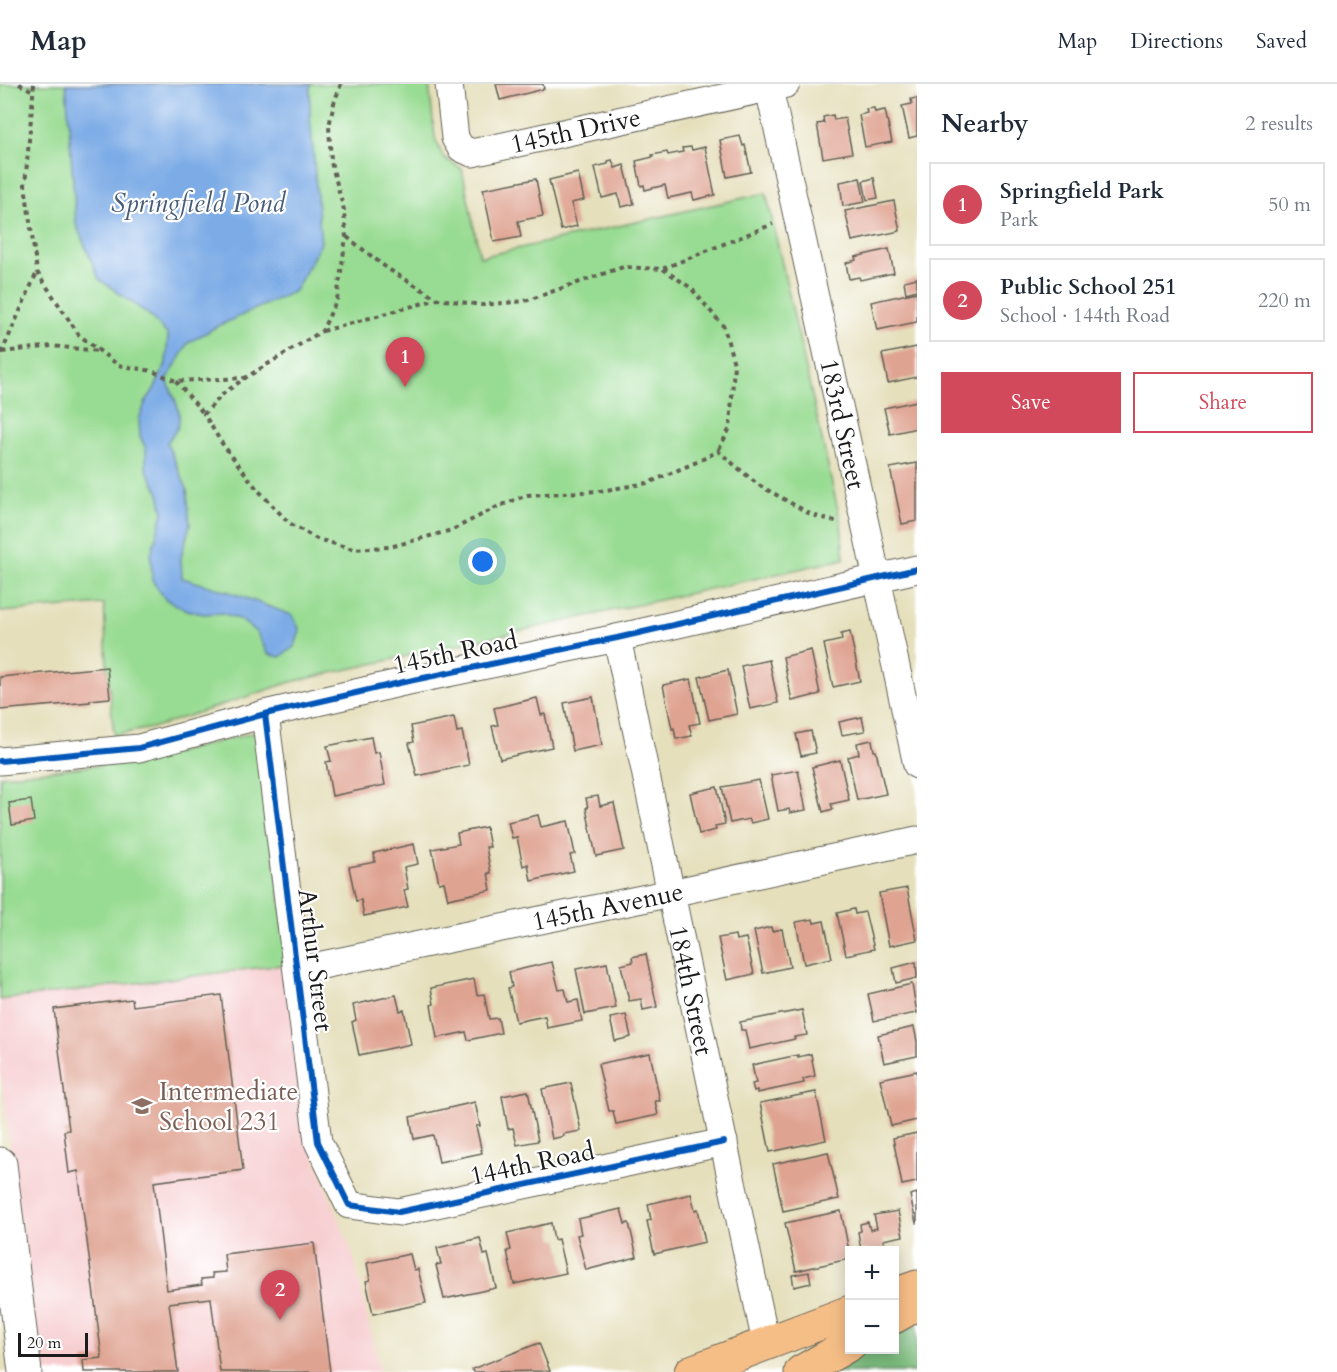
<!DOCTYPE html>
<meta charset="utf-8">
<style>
:root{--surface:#fff;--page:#f2f2f3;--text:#1f2937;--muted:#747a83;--line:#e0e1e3;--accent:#d1495b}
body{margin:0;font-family:Cardo,serif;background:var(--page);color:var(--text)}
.controls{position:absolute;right:18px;bottom:18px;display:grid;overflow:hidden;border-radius:0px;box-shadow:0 3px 15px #0003}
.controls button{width:54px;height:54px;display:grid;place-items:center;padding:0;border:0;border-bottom:2px solid var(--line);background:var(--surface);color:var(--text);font:30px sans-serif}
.scale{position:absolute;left:18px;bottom:15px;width:70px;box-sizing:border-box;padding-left:6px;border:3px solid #1c1c1c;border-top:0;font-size:16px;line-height:21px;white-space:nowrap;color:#1c1c1c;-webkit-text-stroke:4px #fff;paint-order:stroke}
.you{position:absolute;left:483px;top:478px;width:21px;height:21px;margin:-15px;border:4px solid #fff;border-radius:50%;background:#1a73e8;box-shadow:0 0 0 9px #1a73e833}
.badge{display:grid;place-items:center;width:39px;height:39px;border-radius:50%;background:var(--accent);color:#fff;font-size:20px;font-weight:700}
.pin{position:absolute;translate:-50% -50px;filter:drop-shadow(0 2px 3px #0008)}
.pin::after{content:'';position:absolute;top:32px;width:21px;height:18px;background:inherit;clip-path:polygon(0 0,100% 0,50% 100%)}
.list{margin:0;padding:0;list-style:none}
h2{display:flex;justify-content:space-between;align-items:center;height:78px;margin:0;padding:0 24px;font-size:26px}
h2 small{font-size:20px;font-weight:400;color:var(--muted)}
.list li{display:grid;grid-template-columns:39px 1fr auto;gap:18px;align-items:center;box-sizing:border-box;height:84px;margin:0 12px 12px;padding:0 12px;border:2px solid var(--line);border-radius:0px}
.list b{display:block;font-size:22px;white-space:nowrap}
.list p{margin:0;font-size:20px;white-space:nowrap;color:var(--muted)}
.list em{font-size:20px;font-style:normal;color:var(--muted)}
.actions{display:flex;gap:12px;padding:18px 24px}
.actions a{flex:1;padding:14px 0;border:2px solid var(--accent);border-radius:0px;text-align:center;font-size:21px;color:var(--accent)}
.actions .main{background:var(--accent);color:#fff}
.map{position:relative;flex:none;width:917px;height:1288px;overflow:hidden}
header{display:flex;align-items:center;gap:36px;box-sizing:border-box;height:84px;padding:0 30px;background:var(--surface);border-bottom:2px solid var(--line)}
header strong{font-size:28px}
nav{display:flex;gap:33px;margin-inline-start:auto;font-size:21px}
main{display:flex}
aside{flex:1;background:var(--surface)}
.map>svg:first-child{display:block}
</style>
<header>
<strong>Map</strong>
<nav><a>Map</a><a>Directions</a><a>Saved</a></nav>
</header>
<main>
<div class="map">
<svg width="917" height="1288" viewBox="0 0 917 1288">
<rect width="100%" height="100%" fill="#fff"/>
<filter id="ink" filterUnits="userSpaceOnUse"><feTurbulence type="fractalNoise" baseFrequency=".0167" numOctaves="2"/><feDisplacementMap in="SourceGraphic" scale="12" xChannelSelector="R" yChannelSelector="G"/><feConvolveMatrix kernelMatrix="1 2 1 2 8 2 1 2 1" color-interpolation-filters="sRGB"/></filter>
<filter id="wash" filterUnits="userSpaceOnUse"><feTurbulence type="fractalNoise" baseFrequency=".008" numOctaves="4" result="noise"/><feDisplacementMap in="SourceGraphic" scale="24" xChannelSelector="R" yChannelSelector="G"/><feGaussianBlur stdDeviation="1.35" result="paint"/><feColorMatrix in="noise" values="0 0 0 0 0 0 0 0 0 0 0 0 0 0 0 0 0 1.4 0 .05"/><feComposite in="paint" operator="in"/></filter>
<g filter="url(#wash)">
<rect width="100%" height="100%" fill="#e5dfbb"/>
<path fill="#f7cfd1" d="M 290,880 L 304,1046 L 353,1171 L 380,1288 L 41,1288 L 0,986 L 0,916 Z"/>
<g fill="#98db92" stroke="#5a7c57" stroke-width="1.5">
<path d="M 0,0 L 429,0 L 435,54 L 443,73 L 462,85 L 480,173 L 766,109 L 841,439 L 844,475 L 291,598 L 152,644 L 114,651 L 107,583 L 104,520 L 0,528 Z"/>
<path d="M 256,648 L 290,880 L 0,916 L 0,692 L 148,676 Z"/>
</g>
<path fill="#7abb7c" stroke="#4b6c4c" stroke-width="1.5" d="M 917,1240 L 917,1288 L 824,1288 L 867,1266 L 894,1266 L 895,1252 Z"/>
<path fill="#7cabe6" stroke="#4c6481" stroke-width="1.5" d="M 66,0 L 310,0 L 310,32 L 321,159 L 295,207 L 216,243 L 188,259 L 167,296 C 172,310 183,327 178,342 C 176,348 170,353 167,359 L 187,405 L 190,441 L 181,473 L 182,494 L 229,508 L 292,531 L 300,546 L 295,562 L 280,573 L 268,570 L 257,549 L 241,536 L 222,529 L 203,530 L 184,525 L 165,515 L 152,496 L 151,470 L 163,429 L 159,409 L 146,384 L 146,365 L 140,352 L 139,335 L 146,317 L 153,307 L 166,280 L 168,251 L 148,230 L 99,195 L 76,140 Z"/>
<g id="blocks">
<g fill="#dfa391">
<path d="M 496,0 L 543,0 L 544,5 L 500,16 Z"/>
<path d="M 917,14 L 917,52 L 909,54 L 902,22 L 912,20 L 911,15 Z"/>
<path d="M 874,24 L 875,28 L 885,26 L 892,58 L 865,63 L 859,31 L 867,29 L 866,25 Z"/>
<path d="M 833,31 L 834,36 L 845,34 L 852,69 L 823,74 L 817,40 L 824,39 L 823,33 Z"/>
<path d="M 740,52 L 743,62 L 745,61 L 751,88 L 727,93 L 720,56 Z"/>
<path d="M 691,63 L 692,66 L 705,63 L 715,111 L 694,116 L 692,109 L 668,114 L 665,101 L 645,106 L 644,101 L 641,102 L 636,77 L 653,73 L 652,71 L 667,68 L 668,71 L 683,68 L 682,64 Z"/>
<path d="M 612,76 L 615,84 L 624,81 L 634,120 L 621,123 L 618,110 L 602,114 L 595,83 L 608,80 L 608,77 Z"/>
<path d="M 578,89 L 584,116 L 571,119 L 577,142 L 561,146 L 549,96 Z"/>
<path d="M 860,94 L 865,118 L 843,122 L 840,98 Z"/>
<path d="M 874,94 L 878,114 L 867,116 L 863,97 Z"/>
<path d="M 536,95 L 543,132 L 518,137 L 521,153 L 494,158 L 483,105 Z"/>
<path d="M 894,117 L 900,147 L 852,157 L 845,127 Z"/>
<path d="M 889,165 L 894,189 L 860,196 L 859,193 L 849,195 L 846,179 L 856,176 L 855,173 Z"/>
<path d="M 917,194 L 917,206 L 906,209 L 904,197 Z"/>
<path d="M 917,208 L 917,238 L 877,246 L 871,218 Z"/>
<path d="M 917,263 L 917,293 L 888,299 L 882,270 Z"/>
<path d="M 917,317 L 917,344 L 890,350 L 884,324 Z"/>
<path d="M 917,379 L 917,437 L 902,440 L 890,384 Z"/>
<path d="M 850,548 L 860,597 L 833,603 L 824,560 L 842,556 L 841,550 Z"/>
<path d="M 811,566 L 820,610 L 792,617 L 783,573 Z"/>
<path d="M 769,576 L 778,619 L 750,625 L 741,582 Z"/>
<path d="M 107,583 L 110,614 L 90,616 L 90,618 L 0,626 L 0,593 Z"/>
<path d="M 728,586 L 737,630 L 709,636 L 699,593 Z"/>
<path d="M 691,595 L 700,639 L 689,641 L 692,652 L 676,655 L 674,644 L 672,645 L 663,601 Z"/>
<path d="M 593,613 L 602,661 L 573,667 L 564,619 Z"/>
<path d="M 537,614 L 541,631 L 545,630 L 552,663 L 500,675 L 492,642 L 498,641 L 494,624 Z"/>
<path d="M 454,633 L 457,648 L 462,647 L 469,681 L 417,692 L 409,659 L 414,658 L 411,642 Z"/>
<path d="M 862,633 L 865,647 L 842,651 L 839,638 Z"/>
<path d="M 811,647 L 816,669 L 801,672 L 796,650 Z"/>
<path d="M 371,653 L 374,669 L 379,668 L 385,701 L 332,712 L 326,678 L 331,677 L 327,662 Z"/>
<path d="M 872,656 L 874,667 L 876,667 L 886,710 L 857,716 L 848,673 L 859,670 L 857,659 Z"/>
<path d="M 840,676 L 849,716 L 831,720 L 833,725 L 823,728 L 812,683 Z"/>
<path d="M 798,686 L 806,726 L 790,729 L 789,725 L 778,727 L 771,691 Z"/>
<path d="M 759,696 L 768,735 L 751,739 L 749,735 L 730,739 L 722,703 Z"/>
<path d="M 717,703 L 725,740 L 715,742 L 716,746 L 699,750 L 690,709 Z"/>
<path d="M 598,712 L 600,722 L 614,719 L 624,766 L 596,772 L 586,724 L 588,724 L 586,714 Z"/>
<path d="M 31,716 L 34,737 L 12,741 L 9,719 Z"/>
<path d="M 538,731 L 541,743 L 568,737 L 575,770 L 570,771 L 574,787 L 531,797 L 528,780 L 523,782 L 517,753 L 512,754 L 508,738 Z"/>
<path d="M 486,743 L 490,763 L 486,763 L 491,789 L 488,789 L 491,806 L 448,815 L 444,798 L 439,799 L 432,765 L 459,760 L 457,749 Z"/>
<path d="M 414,760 L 418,780 L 404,783 L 408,805 L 404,806 L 408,823 L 364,832 L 361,816 L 356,817 L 349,783 L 375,778 L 374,769 Z"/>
<path d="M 907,804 L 917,856 L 889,862 L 879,809 Z"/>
<path d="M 854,825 L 855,830 L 865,828 L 874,865 L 846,871 L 837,829 Z"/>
<path d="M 813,835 L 814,839 L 824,837 L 832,874 L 804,880 L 796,838 Z"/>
<path d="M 771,843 L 772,847 L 782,845 L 790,883 L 763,889 L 754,847 Z"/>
<path d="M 735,851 L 736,856 L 746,854 L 754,890 L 727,896 L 718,854 Z"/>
<path d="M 646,870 L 657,923 L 643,926 L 641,915 L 629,917 L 621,881 L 633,878 L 632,873 Z"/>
<path d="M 552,878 L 559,906 L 565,905 L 568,918 L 578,916 L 582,937 L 547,944 L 545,932 L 516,938 L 508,904 L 512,903 L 509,888 Z"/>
<path d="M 916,878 L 917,894 L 896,899 L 893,884 Z"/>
<path d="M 607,879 L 616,924 L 585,930 L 576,885 Z"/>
<path d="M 474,895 L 477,911 L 484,910 L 489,935 L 498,934 L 501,949 L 468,956 L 466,948 L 437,954 L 431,921 L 434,920 L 431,904 Z"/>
<path d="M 912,900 L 917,929 L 874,937 L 868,910 Z"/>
<path d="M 221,911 L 243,1086 L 154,1098 L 167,1206 L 202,1201 L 201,1195 L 213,1194 L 212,1189 L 226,1188 L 224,1170 L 314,1159 L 330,1288 L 220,1288 L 211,1214 L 169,1219 L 178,1288 L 84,1288 L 83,1276 L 102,1274 L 78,1087 L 69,1089 L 64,1047 L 69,1046 L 54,925 L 132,915 L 133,922 Z"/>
<path d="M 396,911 L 400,927 L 404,926 L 411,960 L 359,971 L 352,938 L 356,936 L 353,921 Z"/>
<path d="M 802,926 L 807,951 L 794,953 L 795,955 L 749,965 L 745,946 L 741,946 L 740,938 Z"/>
<path d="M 626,931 L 631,953 L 615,957 L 610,934 Z"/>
<path d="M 914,943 L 917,957 L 917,972 L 884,979 L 878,951 Z"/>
<path d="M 650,969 L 660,1017 L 655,1017 L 658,1031 L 616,1040 L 613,1027 L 609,1027 L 598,980 Z"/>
<path d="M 811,970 L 815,992 L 803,995 L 804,999 L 757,1009 L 757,1006 L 754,1007 L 752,1000 L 756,999 L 752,981 L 798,971 L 798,973 Z"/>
<path d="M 917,987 L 917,1036 L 891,1042 L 880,995 Z"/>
<path d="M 571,999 L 581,1047 L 563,1050 L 564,1052 L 552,1055 L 542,1005 Z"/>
<path d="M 528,1007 L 538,1057 L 517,1061 L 513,1044 L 508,1045 L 502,1012 Z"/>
<path d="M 816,1008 L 826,1056 L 770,1068 L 760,1019 Z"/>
<path d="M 475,1018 L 480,1042 L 476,1042 L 482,1069 L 439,1078 L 433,1051 L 414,1055 L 410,1033 Z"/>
<path d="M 917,1049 L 917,1098 L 902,1101 L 893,1054 Z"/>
<path d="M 828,1068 L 839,1115 L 783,1127 L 773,1080 Z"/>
<path d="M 917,1109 L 917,1139 L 916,1139 L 910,1111 Z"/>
<path d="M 691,1110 L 695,1126 L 698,1125 L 705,1158 L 654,1170 L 647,1137 L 651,1136 L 648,1120 Z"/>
<path d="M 621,1125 L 625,1140 L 629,1139 L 637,1173 L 586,1186 L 577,1151 L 581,1150 L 578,1135 Z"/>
<path d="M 841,1127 L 849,1167 L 849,1175 L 796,1187 L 785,1139 Z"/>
<path d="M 898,1127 L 903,1152 L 883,1156 L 885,1166 L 861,1166 L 858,1148 L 861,1147 L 860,1140 L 868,1138 L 870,1146 L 877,1144 L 874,1131 Z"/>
<path d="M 551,1139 L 554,1156 L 558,1155 L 566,1189 L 514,1200 L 507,1167 L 511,1166 L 507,1149 Z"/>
<path d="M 480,1154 L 484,1171 L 488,1170 L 496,1204 L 444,1215 L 436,1181 L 441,1180 L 437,1164 Z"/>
<path d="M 410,1170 L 414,1186 L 418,1185 L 426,1219 L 373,1230 L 366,1197 L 370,1196 L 367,1179 Z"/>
<path d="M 809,1188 L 811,1199 L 794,1203 L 792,1191 Z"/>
<path d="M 539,1259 L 550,1287 L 474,1288 L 472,1285 Z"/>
</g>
</g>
</g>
<g filter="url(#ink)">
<use href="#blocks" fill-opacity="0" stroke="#626054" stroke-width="1.5"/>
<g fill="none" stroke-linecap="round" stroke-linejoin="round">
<g stroke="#626054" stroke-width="29">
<g id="minor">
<path id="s1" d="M 449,0 L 455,54 L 461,64 L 472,69 L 786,0"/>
<path id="s2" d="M 768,0 L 877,494 L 917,681"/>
<path id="s3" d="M 617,554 L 766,1259"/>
<path d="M 265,630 L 318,1058 L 349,1121 L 399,1128 L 724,1058"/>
<path d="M 0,677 L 139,664 L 265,630 L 399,599 L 617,554 L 917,485"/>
<path id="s4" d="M 298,886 L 671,809 L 917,756"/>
</g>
</g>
<g stroke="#626054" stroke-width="35">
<path id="tertiary" d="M 0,1080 L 25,1288"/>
</g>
<g stroke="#626054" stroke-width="35">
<g id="primary">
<path d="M 894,1211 L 917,1203"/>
<path d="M 691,1288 L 850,1228"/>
</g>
</g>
<g stroke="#626054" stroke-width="35">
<g id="motorway">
<path d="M 894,1233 L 917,1220"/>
<path d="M 801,1288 L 850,1260"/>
</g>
</g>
<g stroke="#626054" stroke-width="4" stroke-dasharray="4.5 4.5" stroke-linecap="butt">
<path d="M 19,0 L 33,7"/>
<path d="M 34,0 L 25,101 L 37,188 L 79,251 L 118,281 L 152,287 L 176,297 L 245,294"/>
<path d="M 341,0 L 334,19 L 329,42 L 331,78 L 344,126 L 346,153 L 337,215 L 322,247 L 245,294 L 224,309 L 204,330 L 221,358 L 257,405 L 289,439 L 317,455 L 353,465 L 390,463 L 452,446 L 497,423 L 527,411 L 600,407 L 648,399 L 699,377 L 718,367 L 757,400 L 812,431 L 839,438"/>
<path d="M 347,153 L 388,185 L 438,215 L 482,221 L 525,217 L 623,183 L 662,185 L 773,140"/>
<path d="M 663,185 L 691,204 L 724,243 L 734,280 L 730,344 L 718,367"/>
<path d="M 323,247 L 438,215"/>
<path d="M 2,268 L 52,262 L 98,267"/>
<path d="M 1,269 L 2,268 L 37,188"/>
<path d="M 176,297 L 204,330"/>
</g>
<use href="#minor" stroke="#fff" stroke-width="27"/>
<use href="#tertiary" stroke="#fff" stroke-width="33"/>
<use href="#primary" stroke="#f6be87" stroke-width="33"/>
<use href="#motorway" stroke="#f6be87" stroke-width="33"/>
<g stroke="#fff" stroke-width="10">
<g id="cycleway">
<path d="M 265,630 L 318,1058 L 349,1121 L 399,1128 L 724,1058"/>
<path d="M 0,677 L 139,664 L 265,630 L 399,599 L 617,554 L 917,485"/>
</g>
</g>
<use href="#cycleway" stroke="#0057b8" stroke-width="6"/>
</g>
</g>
<defs>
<g id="school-bare" transform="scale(1.62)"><path d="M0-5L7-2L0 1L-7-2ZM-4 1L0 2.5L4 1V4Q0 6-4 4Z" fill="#8d6e63" stroke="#fff" stroke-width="2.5" paint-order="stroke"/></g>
</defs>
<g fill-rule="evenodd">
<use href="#school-bare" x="142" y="1022"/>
</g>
<g text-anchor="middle" stroke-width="4.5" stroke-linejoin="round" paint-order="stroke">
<g font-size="26" fill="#1c1c1c" stroke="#fff">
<text dy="9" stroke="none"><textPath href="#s1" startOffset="184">145th Drive</textPath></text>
<text dy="9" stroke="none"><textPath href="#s2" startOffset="348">183rd Street</textPath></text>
<text transform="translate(455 568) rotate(-12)" y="9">145th Road</text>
<text dy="9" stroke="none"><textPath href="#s4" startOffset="316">145th Avenue</textPath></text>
<text transform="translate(316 876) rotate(83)" y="9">Arthur Street</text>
<text dy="9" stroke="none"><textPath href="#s3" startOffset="360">184th Street</textPath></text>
<text transform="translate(532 1079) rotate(-12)" y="9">144th Road</text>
</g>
<g font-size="26" fill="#785e54" stroke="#fff" text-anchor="start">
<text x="159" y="1016">Intermediate<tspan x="159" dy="30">School 231</tspan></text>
</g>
<g font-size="27" font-style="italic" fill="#475c77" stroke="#fff">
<text x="198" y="128">Springfield Pond</text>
</g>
</g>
</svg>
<div class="controls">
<button>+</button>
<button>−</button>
</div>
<div class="scale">20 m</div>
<div class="you"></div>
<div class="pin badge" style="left:405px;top:303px">1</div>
<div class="pin badge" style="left:280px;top:1236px">2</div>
</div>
<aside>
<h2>Nearby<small>2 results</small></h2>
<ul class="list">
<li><span class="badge">1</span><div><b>Springfield Park</b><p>Park</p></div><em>50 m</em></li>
<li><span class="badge">2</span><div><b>Public School 251</b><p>School · 144th Road</p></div><em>220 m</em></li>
</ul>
<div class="actions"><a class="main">Save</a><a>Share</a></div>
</aside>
</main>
